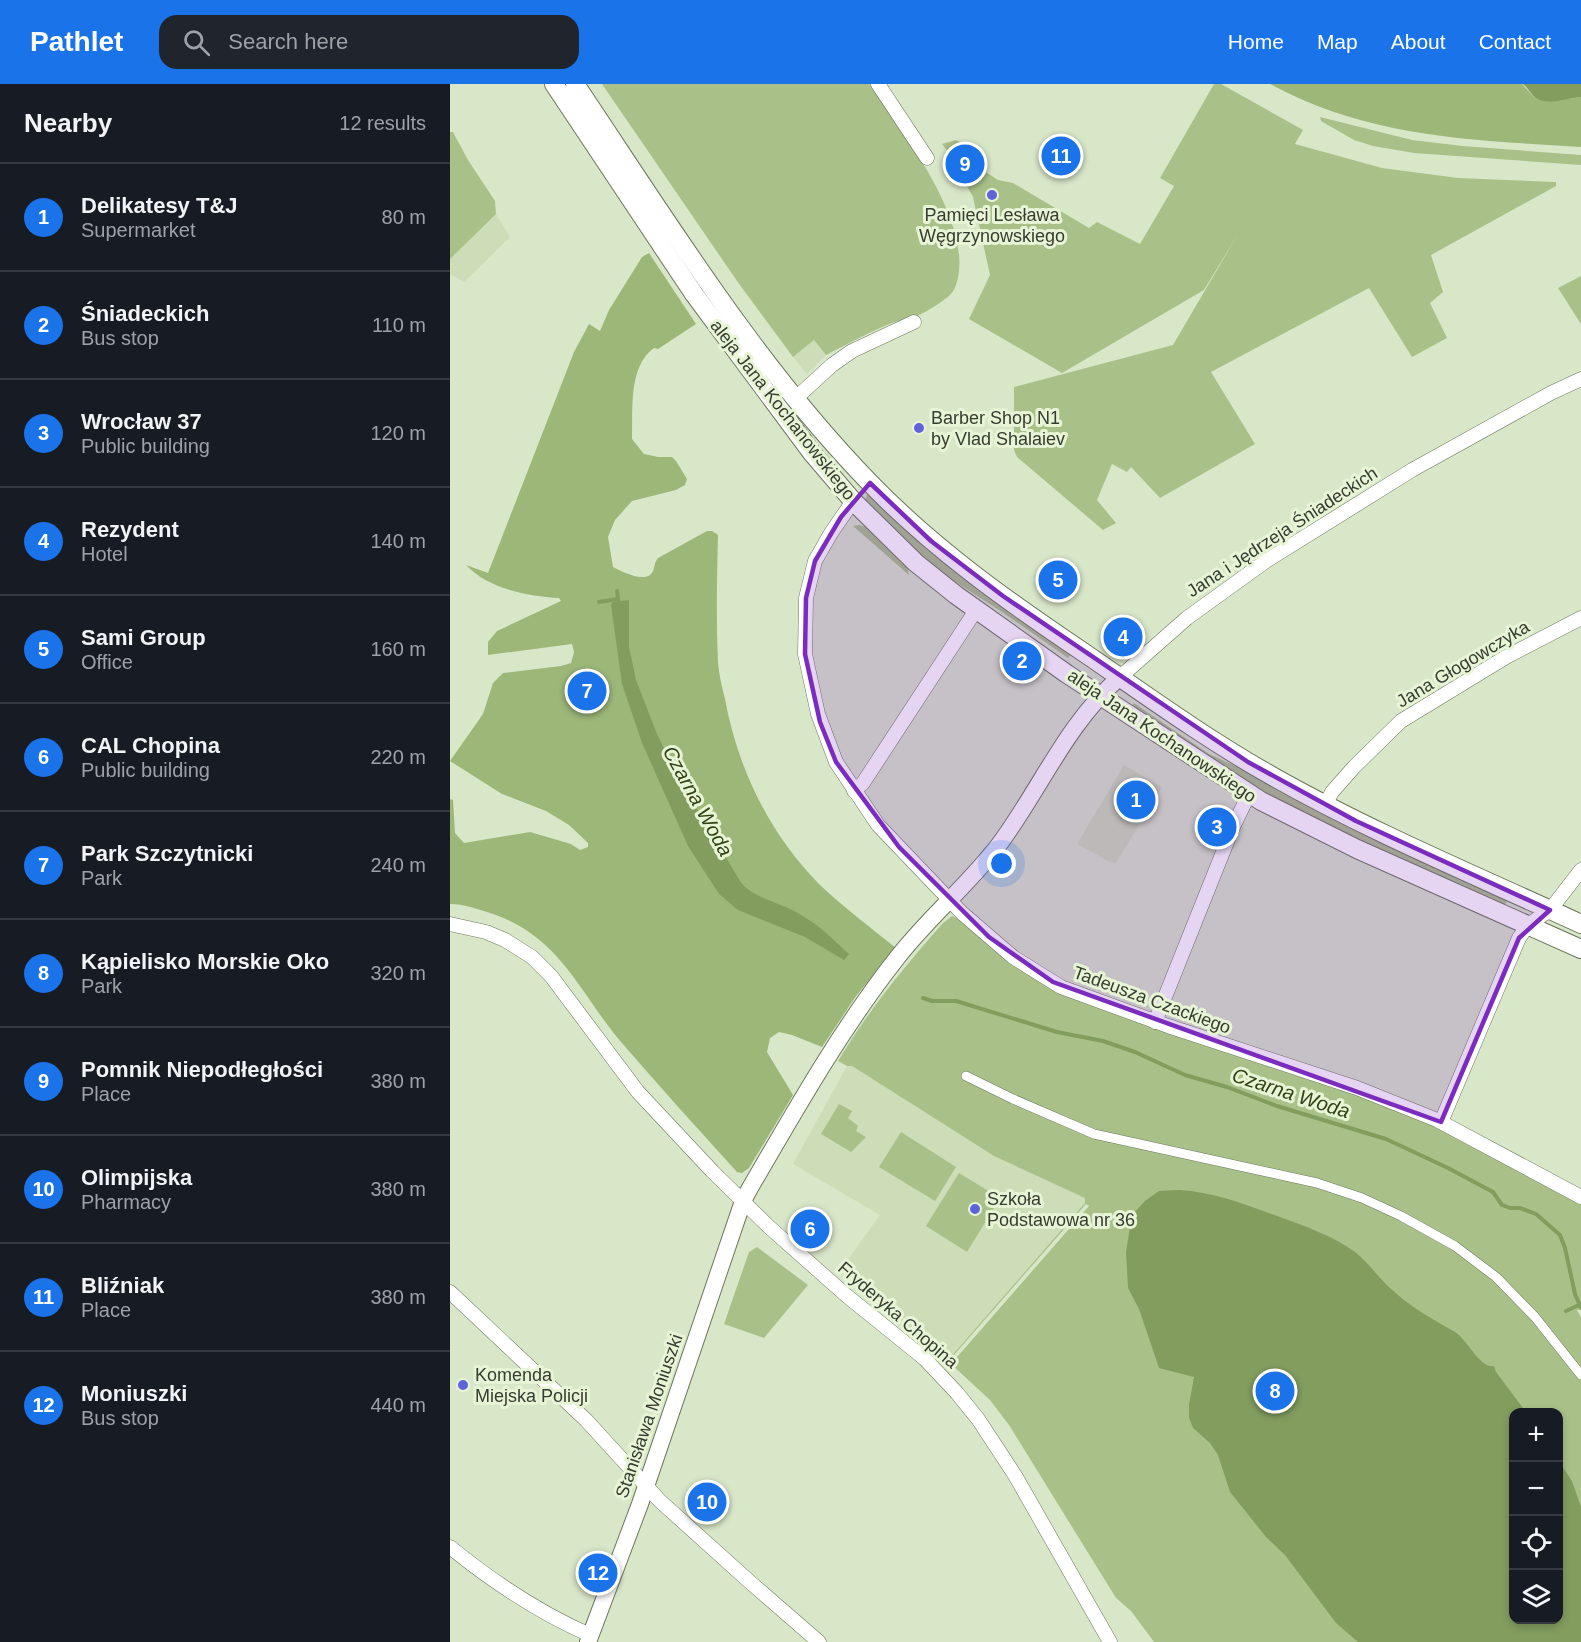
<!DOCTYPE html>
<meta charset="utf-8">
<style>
:root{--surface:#171b24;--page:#20242c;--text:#f1f3f6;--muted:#9ea1a6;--line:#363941;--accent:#1a73e8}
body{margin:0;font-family:Arial,sans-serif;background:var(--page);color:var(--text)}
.controls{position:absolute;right:18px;bottom:18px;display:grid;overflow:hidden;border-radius:12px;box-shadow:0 3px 9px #0003}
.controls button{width:54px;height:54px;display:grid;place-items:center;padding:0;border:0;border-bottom:2px solid var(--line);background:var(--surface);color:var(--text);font:30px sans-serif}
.you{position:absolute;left:552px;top:780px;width:21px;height:21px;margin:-15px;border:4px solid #fff;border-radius:50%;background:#1a73e8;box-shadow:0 0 0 9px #1a73e833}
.badge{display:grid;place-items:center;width:39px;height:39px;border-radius:50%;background:var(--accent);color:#fff;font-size:20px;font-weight:700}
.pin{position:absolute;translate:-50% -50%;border:3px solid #fff;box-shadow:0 2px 6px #0006}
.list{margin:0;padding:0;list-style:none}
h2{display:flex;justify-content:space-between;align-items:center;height:78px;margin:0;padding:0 24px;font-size:26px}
h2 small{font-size:20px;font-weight:400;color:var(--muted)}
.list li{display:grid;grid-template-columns:39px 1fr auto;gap:18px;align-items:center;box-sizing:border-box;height:108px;padding:0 24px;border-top:2px solid var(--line)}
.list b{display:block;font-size:22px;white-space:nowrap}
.list p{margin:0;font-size:20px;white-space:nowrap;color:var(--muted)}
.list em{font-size:20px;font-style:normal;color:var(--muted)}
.icon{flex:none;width:33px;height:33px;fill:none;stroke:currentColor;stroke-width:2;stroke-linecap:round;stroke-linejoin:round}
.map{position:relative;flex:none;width:1131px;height:1558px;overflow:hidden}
header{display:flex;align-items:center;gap:36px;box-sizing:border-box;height:84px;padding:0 30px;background:var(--accent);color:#fff}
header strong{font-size:28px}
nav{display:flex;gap:33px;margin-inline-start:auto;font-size:21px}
.search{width:420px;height:54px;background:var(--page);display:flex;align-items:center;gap:15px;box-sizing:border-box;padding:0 21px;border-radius:18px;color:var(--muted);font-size:22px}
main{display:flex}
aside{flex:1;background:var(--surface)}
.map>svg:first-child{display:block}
</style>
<header>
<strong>Pathlet</strong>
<div class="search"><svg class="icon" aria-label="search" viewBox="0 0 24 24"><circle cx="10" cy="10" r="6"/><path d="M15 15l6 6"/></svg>Search here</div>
<nav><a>Home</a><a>Map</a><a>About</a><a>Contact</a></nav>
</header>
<main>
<aside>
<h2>Nearby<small>12 results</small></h2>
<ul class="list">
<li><span class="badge">1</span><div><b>Delikatesy T&amp;J</b><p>Supermarket</p></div><em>80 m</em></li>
<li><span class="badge">2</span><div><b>Śniadeckich</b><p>Bus stop</p></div><em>110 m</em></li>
<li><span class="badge">3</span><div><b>Wrocław 37</b><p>Public building</p></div><em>120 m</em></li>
<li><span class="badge">4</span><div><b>Rezydent</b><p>Hotel</p></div><em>140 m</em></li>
<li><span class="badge">5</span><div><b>Sami Group</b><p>Office</p></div><em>160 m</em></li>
<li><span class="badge">6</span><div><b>CAL Chopina</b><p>Public building</p></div><em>220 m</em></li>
<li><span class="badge">7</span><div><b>Park Szczytnicki</b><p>Park</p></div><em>240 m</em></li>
<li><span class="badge">8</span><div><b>Kąpielisko Morskie Oko</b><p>Park</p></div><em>320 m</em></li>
<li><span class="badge">9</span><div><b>Pomnik Niepodłegłości</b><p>Place</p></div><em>380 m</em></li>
<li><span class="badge">10</span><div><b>Olimpijska</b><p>Pharmacy</p></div><em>380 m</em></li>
<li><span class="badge">11</span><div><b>Bliźniak</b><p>Place</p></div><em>380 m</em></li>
<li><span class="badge">12</span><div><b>Moniuszki</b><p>Bus stop</p></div><em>440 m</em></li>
</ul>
</aside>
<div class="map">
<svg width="1131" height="1558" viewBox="0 0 1131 1558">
<rect width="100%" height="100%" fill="#d9e7c9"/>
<g fill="#ccddb7">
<path d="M 46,130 L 60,153 L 14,198 L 0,190 L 0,175 Z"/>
<path d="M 364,256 L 376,271 L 357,290 L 343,273 Z"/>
<path d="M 674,681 L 712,703 L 666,779 L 658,777 L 627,760 Z"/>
<path d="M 397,982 L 402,982 L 544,1072 L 635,1113 L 635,1119 L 499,1275 L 492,1270 L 491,1272 L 391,1185 L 430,1131 L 343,1080 Z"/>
</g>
<g fill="#a9c189" fill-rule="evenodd">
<path d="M 152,0 L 420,0 C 452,47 515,128 509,187 C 508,195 506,206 499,212 C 489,220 472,231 460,235 C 454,237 448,237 442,239 C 419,248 398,260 376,271 L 364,256 L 343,273 L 287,197 Z"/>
<path d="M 764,0 L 771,0 L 853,46 L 845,60 L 932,84 L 1008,94 L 1106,98 L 1106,102 L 981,171 L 993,208 L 980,219 L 997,254 L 962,273 L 919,204 L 761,288 L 805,360 L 710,414 L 681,383 L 677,388 L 662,380 L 647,416 L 666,439 L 653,446 L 567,373 L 564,366 L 564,303 L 723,261 L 788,150 L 754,206 L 612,289 L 519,235 L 540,191 L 523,113 L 498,68 L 492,60 L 506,56 L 530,70 L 524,80 L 548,96 L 563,99 L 639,144 L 647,138 L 690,160 L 724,102 L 710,94 Z"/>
<path d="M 870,33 L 962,56 L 1013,62 L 1131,71 L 1131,81 L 964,69 L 923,62 L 904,56 L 871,37 Z"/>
<path d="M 0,48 L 3,48 L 18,76 L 45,117 L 46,130 L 0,175 Z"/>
<path d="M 1131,192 L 1131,240 L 1108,204 Z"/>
<path d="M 417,411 L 421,411 L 623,568 L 618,574 L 549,526 L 490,488 L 419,423 L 415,416 Z"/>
<path d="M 409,441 L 416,443 L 457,481 L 459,491 L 403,442 Z"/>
<path d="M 684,619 L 759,670 L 805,691 L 1058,814 L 1054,823 L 821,715 L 681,623 Z"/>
<path d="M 502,832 L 509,835 L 545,867 L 571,886 L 620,913 L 642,922 L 700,943 L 751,958 L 914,1014 L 994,1046 L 1131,1119 L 1131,1225 L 1127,1226 L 1131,1233 L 1131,1558 L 704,1558 L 681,1527 L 666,1514 L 559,1341 L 540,1316 L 501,1280 L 639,1122 L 636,1120 L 497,1279 L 490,1273 L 493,1270 L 499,1275 L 635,1119 L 635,1114 L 544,1072 L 402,982 L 397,982 L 388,977 C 418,927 454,883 493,839 ZM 1064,1328 L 1108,1328 L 1108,1536 L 1064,1536 Z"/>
<path d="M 389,1020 L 402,1027 L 398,1034 L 408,1042 L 406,1047 L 416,1053 L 401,1068 L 371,1050 Z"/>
<path d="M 451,1048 L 506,1083 L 485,1117 L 429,1083 Z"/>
<path d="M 509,1089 L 550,1114 L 517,1168 L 476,1142 Z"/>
<path d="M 307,1163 L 358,1201 L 314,1254 L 274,1240 L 299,1168 Z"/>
</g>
<g fill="#9db779">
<path d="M 820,0 L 1072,0 L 1084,13 L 1105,17 L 1131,13 L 1131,63 C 1021,56 920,54 820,0 Z"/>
<path d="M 199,169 L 246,240 L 208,265 L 204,264 C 178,282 183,327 182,355 L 194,370 L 208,373 L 222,373 L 226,377 L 237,395 L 235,401 L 226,406 L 182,417 L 165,436 L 158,453 L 163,483 C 171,487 197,501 203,487 C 205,482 204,479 208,474 L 257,447 L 262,447 L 268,451 C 267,493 266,536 268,579 C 269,591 272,603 275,615 C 288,685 319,749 369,800 C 393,823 420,843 446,864 L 406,912 L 372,963 L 342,951 L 329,948 L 320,954 L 317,968 L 343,1011 L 299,1084 L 292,1089 L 287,1088 C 248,1045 209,1002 171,958 C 128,907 110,852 40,829 C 28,825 13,820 0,820 L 0,715 L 3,716 L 5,749 L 14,759 L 80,748 L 121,760 L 130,766 L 138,763 L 138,759 L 119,741 L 96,727 L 52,710 L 0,677 L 33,630 L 43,599 L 53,589 L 111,582 L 121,579 L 124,568 L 122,560 L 38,571 L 38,558 L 47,547 L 111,517 L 109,514 C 78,512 38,505 16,481 L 38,489 L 124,268 L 139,240 L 150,247 L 159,226 L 192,173 Z"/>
</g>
<g fill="#839d5f">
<path d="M 1073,0 L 1131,0 L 1131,13 C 1118,14 1098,22 1086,14 C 1081,11 1078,4 1073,0 Z"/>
<path d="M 179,516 L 179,563 L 186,596 L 207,650 L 229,695 L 290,797 C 301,814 333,819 351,831 C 369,841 384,856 399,870 L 394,876 L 355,853 L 288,826 L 269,810 L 238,762 L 192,659 L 172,600 L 161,521 L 163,518 Z"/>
<path d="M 729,1106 C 765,1108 796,1121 830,1133 C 855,1142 883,1152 905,1168 C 918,1178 928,1193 940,1204 C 959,1222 982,1235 1005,1248 C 1017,1255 1030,1285 1044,1282 L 1046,1288 L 1076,1328 L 1064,1328 L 1064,1536 L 1108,1536 L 1109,1378 L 1122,1397 L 1131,1423 L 1131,1558 L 908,1558 L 886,1539 L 835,1471 L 816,1453 L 780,1408 L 768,1371 L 760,1359 L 743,1344 L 739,1334 L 739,1321 L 744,1293 L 709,1284 L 689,1225 L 678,1204 L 676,1168 L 682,1131 L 695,1117 L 709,1107 Z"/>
</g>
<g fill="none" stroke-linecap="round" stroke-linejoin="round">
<g stroke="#839d5f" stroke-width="4">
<path d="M 167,507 L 169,521"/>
<path d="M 149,518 L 168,515"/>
<path d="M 473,914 L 482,917 L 506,917 L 607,948 L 653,957 L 685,968 L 735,991 L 777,1003 L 827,1022 L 936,1055 L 998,1084 L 1043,1108 L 1052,1121 L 1060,1124 L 1070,1124 L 1086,1130 L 1110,1151 L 1115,1164 L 1125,1210 L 1131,1224"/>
<path d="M 1116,1227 L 1129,1221"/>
</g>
<g stroke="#6c785d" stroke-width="10">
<path id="pedestrian" d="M 516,992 L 563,1015 L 644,1050 L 867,1099 L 912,1114 L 951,1132 L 1005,1162 L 1046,1193 L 1085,1233 L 1131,1291"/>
</g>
<g stroke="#6c785d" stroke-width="15">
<g id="minor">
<path d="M 428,0 L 477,74"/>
<path d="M 346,314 L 382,281 L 402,267 L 464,238"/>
<path d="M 403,417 L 381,449 L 365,477 L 356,514 L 355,570 L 368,630 L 386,678 L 428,741 L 512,829 L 563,873 L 611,903 L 718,942 L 907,1004 L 987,1036 L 1131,1113"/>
<path d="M 670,593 L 737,534 L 816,477 L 962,386 L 1101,309 L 1131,295"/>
<path d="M 404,707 L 413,699 L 526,526"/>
<path d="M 875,721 L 882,708 L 904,683 L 951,637 L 1056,573 L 1131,534"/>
<path d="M 0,840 L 36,848 L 55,856 L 82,873 L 101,892 L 188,1008 L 262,1087 L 318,1142 L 397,1212 L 475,1275 L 507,1309 L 528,1335 L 566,1393 L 660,1558"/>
<path d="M 705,938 L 783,743 L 799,710"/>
<path d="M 991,1038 L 1069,854 L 1078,841 L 1100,826 L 1131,786"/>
<path d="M 0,1208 L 136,1336 L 210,1417 L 301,1499 L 369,1558"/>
<path d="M 0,1463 C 43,1498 90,1529 140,1551"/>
</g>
</g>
<g stroke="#6c785d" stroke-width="18">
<path id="tertiary" d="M 138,1558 L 190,1420 L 293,1117 L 300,1104 C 346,1025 391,945 447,874 C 478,834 517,802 548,762 C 590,706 616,640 670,593"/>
</g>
<g stroke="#6c785d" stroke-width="20">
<g id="secondary">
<path d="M 104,0 L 244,210 L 362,369 L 403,417 L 466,479 L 506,511 L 617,590 L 811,717 L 907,765 L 1131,865"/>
<path d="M 125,0 C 217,137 305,281 421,400 C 485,466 560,519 636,570 C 697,612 758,656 822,692 C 921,748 1027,792 1131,840"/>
</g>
</g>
<use href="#pedestrian" stroke="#fff" stroke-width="9"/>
<use href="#minor" stroke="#fff" stroke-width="14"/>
<use href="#tertiary" stroke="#fff" stroke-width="16"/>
<use href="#secondary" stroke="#fff" stroke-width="18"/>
</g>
<path fill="#7b2cbf" fill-opacity="0.2" stroke="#7b2cbf" stroke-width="4.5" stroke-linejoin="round" d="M 420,399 L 481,457 L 553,512 L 798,678 L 906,737 L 1100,826 L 1069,854 L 991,1038 L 603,898 L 539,853 L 449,763 L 386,678 L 370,638 L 355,570 L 356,514 L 365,477 L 391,433 Z"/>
<g fill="#5e63db" stroke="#e7f5d6" stroke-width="2">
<circle cx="542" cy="111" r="6"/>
<circle cx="469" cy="344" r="6"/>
<circle cx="525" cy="1125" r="6"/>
<circle cx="13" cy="1301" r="6"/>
</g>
<g text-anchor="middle" stroke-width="6" stroke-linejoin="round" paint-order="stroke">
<g font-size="18" fill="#373c30" stroke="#e7f5d6" text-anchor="start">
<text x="542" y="137" text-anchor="middle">Pamięci Lesława<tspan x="542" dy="21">Węgrzynowskiego</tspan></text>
<text x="481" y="340">Barber Shop N1<tspan x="481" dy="21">by Vlad Shalaiev</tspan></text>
<text x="537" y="1121">Szkoła<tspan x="537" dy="21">Podstawowa nr 36</tspan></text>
<text x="25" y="1297">Komenda<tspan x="25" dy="21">Miejska Policji</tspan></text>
</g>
<g font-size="18" fill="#373c30" stroke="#e7f5d6">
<text transform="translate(333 326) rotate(52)" y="6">aleja Jana Kochanowskiego</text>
<text transform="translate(832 448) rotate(-33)" y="6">Jana i Jędrzeja Śniadeckich</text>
<text transform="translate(1013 580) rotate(-31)" y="6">Jana Głogowczyka</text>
<text transform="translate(712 652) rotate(34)" y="6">aleja Jana Kochanowskiego</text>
<text transform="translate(702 916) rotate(20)" y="6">Tadeusza Czackiego</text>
<text transform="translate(448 1231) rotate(41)" y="6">Fryderyka Chopina</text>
<text transform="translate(199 1332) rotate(-71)" y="6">Stanisława Moniuszki</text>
</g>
<g font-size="20" font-style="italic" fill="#314214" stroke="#e7f5d6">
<text transform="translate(248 717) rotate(61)" y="7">Czarna Woda</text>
<text transform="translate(841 1009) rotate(18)" y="7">Czarna Woda</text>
</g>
</g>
</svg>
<div class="controls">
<button>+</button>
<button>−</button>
<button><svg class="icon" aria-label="locate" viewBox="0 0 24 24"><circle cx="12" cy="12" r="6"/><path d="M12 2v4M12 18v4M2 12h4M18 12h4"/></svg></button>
<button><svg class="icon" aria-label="layers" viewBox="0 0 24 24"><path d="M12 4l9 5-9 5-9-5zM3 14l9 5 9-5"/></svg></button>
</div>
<div class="you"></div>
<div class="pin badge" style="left:686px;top:716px">1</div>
<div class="pin badge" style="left:572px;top:577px">2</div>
<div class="pin badge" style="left:767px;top:743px">3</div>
<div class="pin badge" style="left:673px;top:553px">4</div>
<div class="pin badge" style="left:608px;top:496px">5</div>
<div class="pin badge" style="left:360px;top:1145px">6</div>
<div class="pin badge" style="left:137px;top:607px">7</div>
<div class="pin badge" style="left:825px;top:1307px">8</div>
<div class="pin badge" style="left:515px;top:80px">9</div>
<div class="pin badge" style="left:257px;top:1418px">10</div>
<div class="pin badge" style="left:611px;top:72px">11</div>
<div class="pin badge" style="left:148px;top:1489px">12</div>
</div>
</main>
